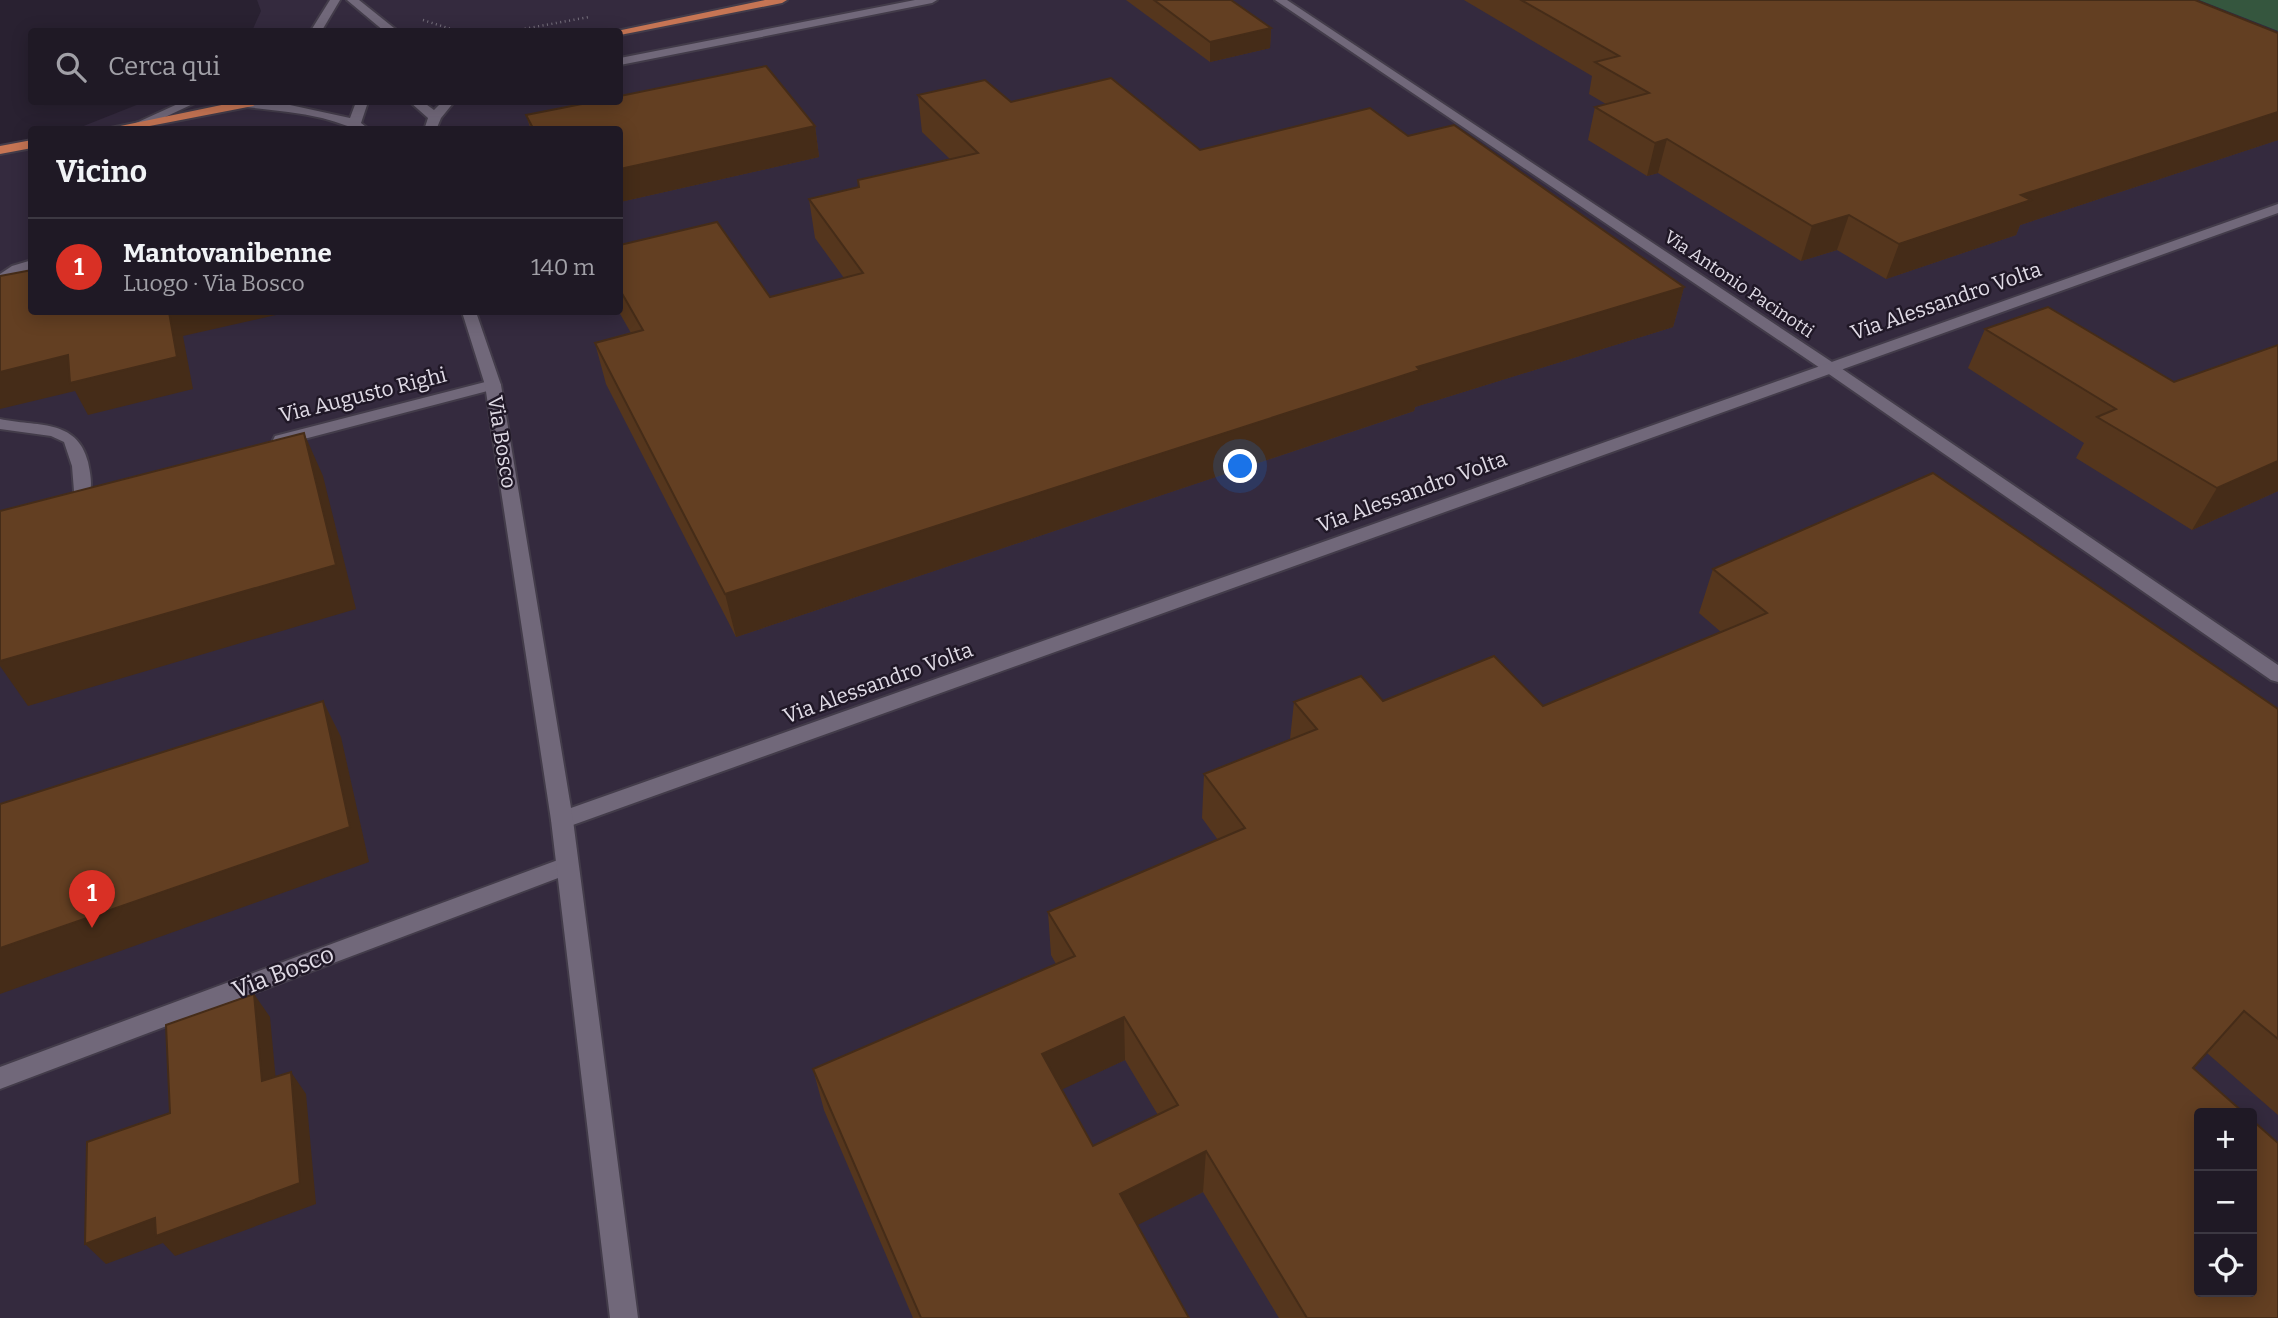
<!DOCTYPE html>
<html lang="it">
<meta charset="utf-8">
<style>
:root{--surface:#1f1925;--page:#2c2632;--text:#f1f3f6;--muted:#a1a0a7;--line:#3c3842;--accent:#d93025}
body{margin:0;font-family:Bitter,serif;background:var(--page);color:var(--text)}
.controls{position:absolute;right:21px;bottom:21px;display:grid;overflow:hidden;border-radius:7px;box-shadow:0 4px 18px #0003}
.controls button{width:63px;height:63px;display:grid;place-items:center;padding:0;border:0;border-bottom:2px solid var(--line);background:var(--surface);color:var(--text);font:35px sans-serif}
.you{position:absolute;left:1241px;top:467px;width:24px;height:24px;margin:-18px;border:5px solid #fff;border-radius:50%;background:#1a73e8;box-shadow:0 0 0 10px #1a73e833}
.badge{display:grid;place-items:center;width:46px;height:46px;border-radius:50%;background:var(--accent);color:#fff;font-size:23px;font-weight:700}
.pin{position:absolute;translate:-50% -58px;filter:drop-shadow(0 2px 4px #0008)}
.pin::after{content:'';position:absolute;top:37px;width:24px;height:21px;background:inherit;clip-path:polygon(0 0,100% 0,50% 100%)}
.list{margin:0;padding:0;list-style:none}
h2{display:flex;justify-content:space-between;align-items:center;height:91px;margin:0;padding:0 28px;font-size:30px}
h2 small{font-size:23px;font-weight:400;color:var(--muted)}
.list li{display:grid;grid-template-columns:46px 1fr auto;gap:21px;align-items:center;box-sizing:border-box;height:98px;padding:0 28px;border-top:2px solid var(--line)}
.list b{display:block;font-size:26px;white-space:nowrap}
.list p{margin:0;font-size:23px;white-space:nowrap;color:var(--muted)}
.list em{font-size:23px;font-style:normal;color:var(--muted)}
.icon{flex:none;width:38px;height:38px;fill:none;stroke:currentColor;stroke-width:2;stroke-linecap:round;stroke-linejoin:round}
.map{position:relative;flex:none;width:2278px;height:1318px;overflow:hidden}
.search{position:absolute;background:var(--surface);box-shadow:0 4px 18px #0003;left:28px;top:28px;width:595px;height:77px;display:flex;align-items:center;gap:18px;box-sizing:border-box;padding:0 24px;border-radius:7px;color:var(--muted);font-size:26px}
.panel{position:absolute;background:var(--surface);box-shadow:0 4px 18px #0003;left:28px;top:126px;width:595px;height:189px;border-radius:7px}
.map>svg:first-child{display:block}
</style>
<div class="map">
<svg width="2278" height="1318" viewBox="0 0 2278 1318">
<rect width="100%" height="100%" fill="#292131"/>
<path fill="#342a3e" fill-rule="evenodd" d="M 257,0 L 2199,0 L 2278,31 L 2278,1318 L 0,1318 L 0,154 L 31,148 L 32,312 L 620,312 L 620,130 L 76,129 L 144,102 L 620,102 L 620,32 L 252,31 L 261,11 ZM 2199,1113 L 2252,1113 L 2252,1292 L 2199,1292 Z"/>
<path fill="#35563e" d="M 2199,0 L 2278,0 L 2278,31 Z"/>
<g fill="none" stroke-linecap="round" stroke-linejoin="round">
<g stroke="#433c4a" stroke-width="4">
<g id="service">
<path d="M 1275,0 L 1287,0 L 1835,364 L 2278,665 L 2278,682 L 2271,680 L 1823,370 Z"/>
<path d="M 32,260 L 32,269 L 0,285 L 0,274 L 12,266 Z"/>
<path d="M 0,419 C 36,427 77,418 88,462 C 90,472 93,486 89,495 L 83,496 L 74,491 L 72,466 L 64,442 L 51,436 L 0,429 Z"/>
</g>
</g>
<g stroke="#433c4a" stroke-width="4">
<g id="minor">
<path d="M 915,0 L 937,0 L 932,3 L 620,65 L 620,58 Z"/>
<path d="M 2278,204 L 2278,213 L 570,826 L 562,828 L 554,826 L 551,820 L 554,814 Z"/>
<path d="M 493,380 L 499,382 L 501,385 L 499,388 L 281,445 L 273,440 L 275,436 Z"/>
<path d="M 566,857 L 574,860 L 577,866 L 574,872 L 0,1089 L 0,1067 Z"/>
</g>
</g>
<g stroke="#433c4a" stroke-width="4">
<g id="tertiary">
<path d="M 241,102 L 290,105 L 350,118 L 356,102 L 368,102 L 361,123 L 370,130 C 353,130 339,122 322,118 C 297,112 272,110 246,107 L 242,106 Z"/>
<path d="M 410,102 L 423,102 L 434,110 L 442,102 L 454,102 L 441,118 L 436,130 L 424,130 L 428,118 Z"/>
<path d="M 462,312 L 476,312 L 501,385 L 573,820 L 638,1318 L 610,1318 L 551,820 L 485,385 Z"/>
</g>
</g>
<g stroke="#433c4a" stroke-width="4">
<g id="secondary">
<path d="M 330,0 L 340,0 L 321,32 L 310,32 Z"/>
<path d="M 347,0 L 359,0 L 399,32 L 384,31 Z"/>
<path d="M 182,102 L 197,102 L 146,126 L 138,126 L 136,123 Z"/>
</g>
</g>
<g stroke="#433c4a" stroke-width="4">
<g id="primary">
<path d="M 765,0 L 787,0 L 782,3 L 620,35 L 620,32 L 612,32 Z"/>
<path d="M 236,102 L 259,102 L 253,106 L 129,130 L 101,130 Z"/>
<path d="M 32,140 L 32,148 L 0,154 L 0,146 Z"/>
</g>
</g>
<path stroke="#77717e" stroke-width="2.5" stroke-dasharray="1 3.5" stroke-linecap="butt" d="M 423,20 L 454,30 L 518,30 L 589,17"/>
<use href="#service" fill="#71687a" fill-rule="evenodd"/>
<use href="#minor" fill="#71687a" fill-rule="evenodd"/>
<use href="#tertiary" fill="#71687a" fill-rule="evenodd"/>
<use href="#secondary" fill="#71687a" fill-rule="evenodd"/>
<use href="#primary" fill="#c67554" fill-rule="evenodd"/>
</g>
<g fill="#55361d" fill-rule="evenodd">
<path d="M 1126,0 L 1231,0 L 1271,28 L 1270,48 L 1210,62 Z"/>
<path d="M 1464,0 L 2195,0 L 2278,33 L 2278,140 L 2020,225 L 2016,235 L 1886,279 L 1837,250 L 1801,261 L 1658,173 L 1647,176 L 1588,140 L 1595,107 L 1606,104 L 1589,94 L 1592,76 Z"/>
<path d="M 918,95 L 1011,102 L 1200,150 L 1408,136 L 1684,287 L 1673,327 L 1415,407 L 1414,411 L 736,637 L 606,384 L 595,343 L 631,333 L 619,312 L 620,245 L 770,297 L 844,278 L 815,238 L 809,199 L 859,188 L 858,180 L 950,159 L 922,132 Z"/>
<path d="M 526,115 L 815,126 L 819,157 L 620,202 L 620,130 L 531,130 Z"/>
<path d="M 1985,329 L 2278,491 L 2192,530 L 2076,458 L 2084,443 L 1968,368 Z"/>
<path d="M 1713,569 L 2278,709 L 2278,1115 L 2207,1053 L 2193,1069 L 2278,1318 L 1279,1318 L 1203,1192 L 1137,1225 L 1189,1318 L 913,1318 L 824,1110 L 813,1069 L 1056,964 L 1051,955 L 1048,912 L 1218,840 L 1202,818 L 1204,774 L 1290,739 L 1294,702 L 1383,701 L 1543,706 L 1721,632 L 1699,613 ZM 1125,1060 L 1158,1115 L 1093,1146 L 1062,1089 Z"/>
</g>
<g fill="#452c18">
<path d="M 1271,28 L 1270,48 L 1210,62 L 1210,42 Z"/>
<path d="M 2278,112 L 2278,140 L 2020,225 L 2016,235 L 1886,279 L 1899,244 L 2021,195 Z"/>
<path d="M 815,126 L 819,157 L 620,202 L 620,169 Z"/>
<path d="M 1667,139 L 1658,173 L 1647,176 L 1655,143 Z"/>
<path d="M 1849,215 L 1837,250 L 1801,261 L 1812,226 Z"/>
<path d="M 1684,287 L 1673,327 L 1415,407 L 1414,411 L 736,637 L 725,594 L 1417,367 Z"/>
<path d="M 169,312 L 289,312 L 183,336 L 193,389 L 88,415 L 75,391 L 0,409 L 0,372 L 68,355 Z"/>
<path d="M 304,433 L 323,476 L 356,609 L 28,706 L 0,666 L 0,661 Z"/>
<path d="M 2278,461 L 2278,491 L 2192,530 L 2217,488 Z"/>
<path d="M 323,701 L 341,737 L 369,862 L 0,994 L 0,948 Z"/>
<path d="M 254,994 L 270,1017 L 278,1103 L 262,1081 Z"/>
<path d="M 2244,1011 L 2207,1053 L 2157,1110 L 2193,1068 Z"/>
<path d="M 1124,1017 L 1125,1060 L 1046,1097 L 1042,1054 Z"/>
<path d="M 291,1072 L 306,1094 L 316,1204 L 175,1256 L 163,1243 L 106,1264 L 85,1244 Z"/>
<path d="M 1206,1151 L 1203,1192 L 1120,1234 L 1120,1194 Z"/>
</g>
<g fill="#633f22" stroke="#452c18" stroke-width="2" fill-rule="evenodd">
<path d="M 1154,0 L 1231,0 L 1271,28 L 1210,42 Z"/>
<path d="M 1521,0 L 2195,0 L 2278,33 L 2278,112 L 2021,195 L 2031,200 L 1899,244 L 1849,215 L 1812,226 L 1667,139 L 1655,143 L 1595,107 L 1649,93 L 1595,62 L 1619,56 Z"/>
<path d="M 766,66 L 815,126 L 620,169 L 620,130 L 534,130 L 526,115 L 592,102 L 620,102 L 620,96 Z"/>
<path d="M 1111,78 L 1200,150 L 1370,108 L 1408,136 L 1454,125 L 1684,287 L 1417,367 L 1420,370 L 725,594 L 595,343 L 643,330 L 620,290 L 620,245 L 717,222 L 770,297 L 863,273 L 809,199 L 859,187 L 858,180 L 978,153 L 918,95 L 985,80 L 1011,102 Z"/>
<path d="M 32,270 L 32,312 L 169,312 L 177,357 L 70,383 L 68,355 L 0,372 L 0,276 Z"/>
<path d="M 2048,307 L 2174,382 L 2278,345 L 2278,461 L 2217,488 L 2097,417 L 2116,409 L 1985,329 Z"/>
<path d="M 304,433 L 336,565 L 0,661 L 0,511 Z"/>
<path d="M 1933,473 L 2278,709 L 2278,1039 L 2244,1011 L 2193,1068 L 2244,1113 L 2199,1113 L 2199,1292 L 2252,1292 L 2252,1120 L 2278,1143 L 2278,1318 L 1307,1318 L 1206,1151 L 1120,1194 L 1189,1318 L 921,1318 L 813,1069 L 1075,956 L 1048,912 L 1245,828 L 1204,774 L 1317,729 L 1294,702 L 1361,676 L 1383,701 L 1494,656 L 1543,706 L 1767,613 L 1713,569 ZM 1124,1017 L 1178,1105 L 1093,1146 L 1042,1054 Z"/>
<path d="M 323,701 L 350,827 L 0,948 L 0,804 Z"/>
<path d="M 254,994 L 262,1081 L 291,1072 L 300,1183 L 156,1236 L 155,1218 L 85,1244 L 87,1142 L 170,1113 L 166,1025 Z"/>
</g>
<g text-anchor="middle" stroke-width="5" stroke-linejoin="round" paint-order="stroke">
<g font-size="18" fill="#e0dbe6" stroke="#201827">
<text transform="translate(1739 284) rotate(34)" y="6">Via Antonio Pacinotti</text>
</g>
<g font-size="21" fill="#e0dbe6" stroke="#201827">
<text transform="translate(1946 301) rotate(-19)" y="7">Via Alessandro Volta</text>
<text transform="translate(363 395) rotate(-14)" y="7">Via Augusto Righi</text>
<text transform="translate(502 442) rotate(81)" y="7">Via Bosco</text>
<text transform="translate(1412 492) rotate(-20)" y="7">Via Alessandro Volta</text>
<text transform="translate(878 683) rotate(-20)" y="7">Via Alessandro Volta</text>
</g>
<g font-size="24" fill="#e0dbe6" stroke="#201827">
<text transform="translate(283 972) rotate(-21)" y="8">Via Bosco</text>
</g>
</g>
</svg>
<div class="controls">
<button>+</button>
<button>−</button>
<button><svg class="icon" aria-label="locate" viewBox="0 0 24 24"><circle cx="12" cy="12" r="6"/><path d="M12 2v4M12 18v4M2 12h4M18 12h4"/></svg></button>
</div>
<div class="you"></div>
<div class="pin badge" style="left:92px;top:928px">1</div>
<div class="search"><svg class="icon" aria-label="search" viewBox="0 0 24 24"><circle cx="10" cy="10" r="6"/><path d="M15 15l6 6"/></svg>Cerca qui</div>
<section class="panel">
<h2>Vicino<small></small></h2>
<ul class="list">
<li><span class="badge">1</span><div><b>Mantovanibenne</b><p>Luogo · Via Bosco</p></div><em>140 m</em></li>
</ul>
</section>
</div>
